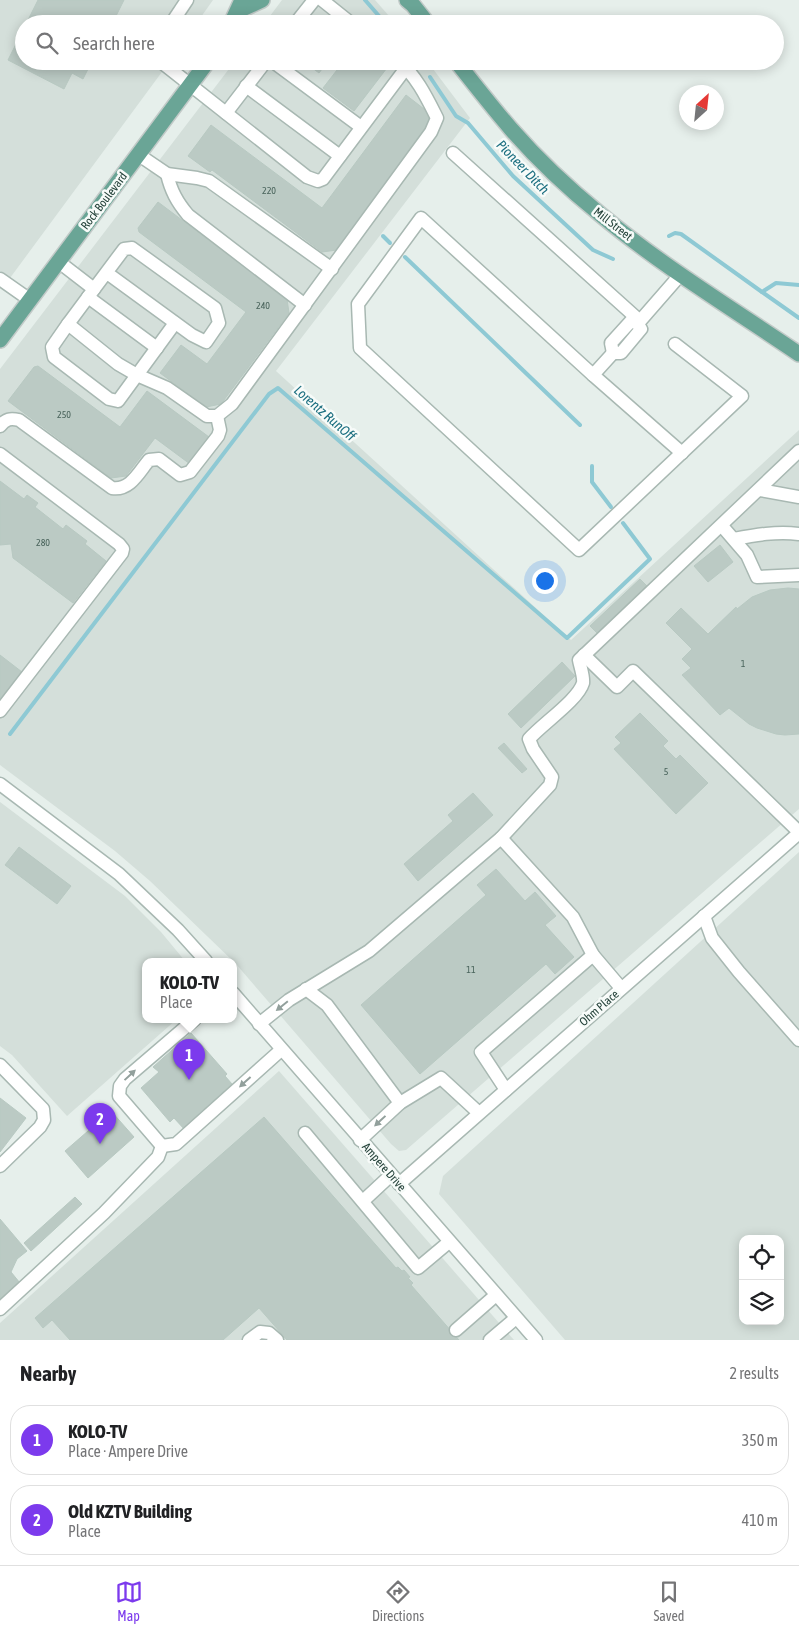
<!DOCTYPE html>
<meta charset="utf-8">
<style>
:root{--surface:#fff;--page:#f6f6f6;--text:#202124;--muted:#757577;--line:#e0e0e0;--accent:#7c3aed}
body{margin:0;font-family:"Asap Condensed",sans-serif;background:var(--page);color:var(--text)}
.controls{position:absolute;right:15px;bottom:15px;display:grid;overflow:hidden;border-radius:10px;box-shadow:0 2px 12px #0003}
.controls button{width:45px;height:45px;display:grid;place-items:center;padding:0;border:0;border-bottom:1px solid var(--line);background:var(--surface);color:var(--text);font:25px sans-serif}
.compass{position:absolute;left:679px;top:85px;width:45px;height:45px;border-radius:50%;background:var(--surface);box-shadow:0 2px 12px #0003;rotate:27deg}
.you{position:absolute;left:544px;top:580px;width:18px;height:18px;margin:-12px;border:4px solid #fff;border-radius:50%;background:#1a73e8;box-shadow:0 0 0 8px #1a73e833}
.badge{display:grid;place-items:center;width:32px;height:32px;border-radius:50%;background:var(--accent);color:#fff;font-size:16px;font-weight:700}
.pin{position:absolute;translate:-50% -41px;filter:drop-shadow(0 1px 2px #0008)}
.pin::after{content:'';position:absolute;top:26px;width:18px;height:15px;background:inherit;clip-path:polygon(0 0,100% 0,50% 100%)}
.popup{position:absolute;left:142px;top:958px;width:95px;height:65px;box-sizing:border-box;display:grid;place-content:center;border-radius:10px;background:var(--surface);filter:drop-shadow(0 1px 4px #0005);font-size:16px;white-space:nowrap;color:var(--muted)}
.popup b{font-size:19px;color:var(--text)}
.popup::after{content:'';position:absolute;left:50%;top:100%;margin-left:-10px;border:10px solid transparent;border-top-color:var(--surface)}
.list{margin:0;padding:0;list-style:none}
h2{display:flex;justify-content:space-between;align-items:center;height:65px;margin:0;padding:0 20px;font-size:21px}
h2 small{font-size:16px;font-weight:400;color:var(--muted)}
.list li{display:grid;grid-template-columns:32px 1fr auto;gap:15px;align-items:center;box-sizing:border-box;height:70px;margin:0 10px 10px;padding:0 10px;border:1px solid var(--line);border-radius:20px}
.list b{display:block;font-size:19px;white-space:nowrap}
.list p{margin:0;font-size:16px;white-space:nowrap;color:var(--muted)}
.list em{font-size:16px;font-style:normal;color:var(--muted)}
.icon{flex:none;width:28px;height:28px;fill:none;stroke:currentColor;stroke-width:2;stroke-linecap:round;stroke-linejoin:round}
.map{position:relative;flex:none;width:799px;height:1340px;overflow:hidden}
.search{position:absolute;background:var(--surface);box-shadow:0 2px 12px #0003;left:15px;right:15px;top:15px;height:55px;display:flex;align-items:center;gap:12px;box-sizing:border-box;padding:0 18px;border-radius:28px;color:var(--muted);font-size:19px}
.sheet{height:225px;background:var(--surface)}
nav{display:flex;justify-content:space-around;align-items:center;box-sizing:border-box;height:70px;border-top:1px solid var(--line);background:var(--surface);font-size:14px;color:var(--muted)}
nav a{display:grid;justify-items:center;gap:2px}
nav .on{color:var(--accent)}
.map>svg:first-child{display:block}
</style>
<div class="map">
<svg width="799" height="1340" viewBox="0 0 799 1340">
<rect width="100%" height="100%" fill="#e6efeb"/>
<g fill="#d4dfda" fill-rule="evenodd">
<path d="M 0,0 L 213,0 L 196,24 L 24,24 L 24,61 L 170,61 L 10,278 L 0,271 Z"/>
<path d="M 282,0 L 375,0 L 396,24 L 264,24 Z"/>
<path d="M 235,61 L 427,61 L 470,118 L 276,371 L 571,640 L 799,430 L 799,809 L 406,1150 L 399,1151 L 391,1144 L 236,964 L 150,881 L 115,851 L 0,765 L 0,369 Z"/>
<path d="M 0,802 L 125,896 L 161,932 L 185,961 L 145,961 L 145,1019 L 177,1019 L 67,1116 L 12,1055 L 0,1046 Z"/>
<path d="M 799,852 L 799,1340 L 565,1340 L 439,1194 L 443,1176 ZM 743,1239 L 780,1239 L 780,1321 L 743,1321 Z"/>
<path d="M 279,1071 L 514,1340 L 0,1340 L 0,1323 Z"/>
</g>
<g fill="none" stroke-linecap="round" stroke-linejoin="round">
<g stroke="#8ec9d4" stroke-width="4">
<path d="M 365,0 L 386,24"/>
<path d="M 430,77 L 456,116 L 468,123 L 513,176 L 593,250 L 613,259"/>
<path d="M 383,236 L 390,243"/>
<path d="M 669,236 L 675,233 L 681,234 L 762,292 L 776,283 L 799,285"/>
<path d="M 405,257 L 580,425"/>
<path d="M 762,292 L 799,318"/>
<path d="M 592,466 L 592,482 L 611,507"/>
<path d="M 10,734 L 269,394 L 278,388 L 567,638 L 650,559 L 623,523"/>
</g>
</g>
<g fill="#bbcac4" stroke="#b8c9c2">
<path d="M 38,0 L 124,0 L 112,24 L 26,24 Z"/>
<path d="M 311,15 L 322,24 L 305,24 Z"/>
<path d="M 24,28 L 24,61 L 92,61 L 83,79 L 72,73 L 64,89 L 8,60 Z"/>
<path d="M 303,61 L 328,61 L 319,73 Z"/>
<path d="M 344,61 L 387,61 L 390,64 L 354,111 L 323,88 Z"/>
<path d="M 406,95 L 428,112 L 429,124 L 337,250 L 322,252 L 212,170 L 210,172 L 188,156 L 211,125 L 322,208 Z"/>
<path d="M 158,202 L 287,299 L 289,313 L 221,404 L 206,407 L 160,373 L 181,345 L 207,364 L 246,312 L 139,232 L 138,228 Z"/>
<path d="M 38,366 L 120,427 L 147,391 L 209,437 L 190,464 L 155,438 L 126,476 L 111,478 L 8,401 L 34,367 Z"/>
<path d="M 0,481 L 24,499 L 27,495 L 38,503 L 35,507 L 63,529 L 66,525 L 87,541 L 85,544 L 106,561 L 73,603 L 13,558 L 11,544 L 0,545 Z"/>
<path d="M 720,545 L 733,562 L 708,582 L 694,566 Z"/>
<path d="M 640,579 L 647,586 L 597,633 L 590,626 Z"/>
<path d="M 788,588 L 799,589 L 799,734 L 785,735 L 776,734 L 757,728 L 749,724 L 729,708 L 720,715 L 682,675 L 691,668 L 682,659 L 692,649 L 666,623 L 681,608 L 708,634 L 736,607 L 737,609 L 752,597 L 770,590 Z"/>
<path d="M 0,655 L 22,672 L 0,702 Z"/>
<path d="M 562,662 L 575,676 L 521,728 L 508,714 Z"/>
<path d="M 640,713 L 668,741 L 663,746 L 676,759 L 680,755 L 708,783 L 676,814 L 614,749 L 621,743 L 615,737 Z"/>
<path d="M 504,743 L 527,769 L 522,773 L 498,748 Z"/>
<path d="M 473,793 L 493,815 L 418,881 L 404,864 L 453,821 L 448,815 Z"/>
<path d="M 19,847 L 71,886 L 57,904 L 5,865 Z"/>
<path d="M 496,869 L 525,901 L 535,892 L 556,916 L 545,925 L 574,957 L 555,974 L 546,964 L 420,1074 L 361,1005 L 486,895 L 477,885 Z"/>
<path d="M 191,1033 L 227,1074 L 225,1076 L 232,1084 L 196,1116 L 198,1118 L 185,1130 L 174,1118 L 170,1122 L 141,1088 L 159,1072 L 153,1067 Z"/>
<path d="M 0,1098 L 26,1118 L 0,1152 Z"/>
<path d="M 111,1111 L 134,1137 L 88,1178 L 65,1151 Z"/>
<path d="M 264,1117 L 396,1268 L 398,1267 L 402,1271 L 404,1270 L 410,1277 L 408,1278 L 413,1283 L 411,1285 L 459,1340 L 287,1340 L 259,1308 L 223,1340 L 70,1340 L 52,1320 L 43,1328 L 35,1318 Z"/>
<path d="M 75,1197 L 82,1204 L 31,1251 L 24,1243 Z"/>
<path d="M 0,1219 L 27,1251 L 17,1259 L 11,1272 L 20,1283 L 0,1299 Z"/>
</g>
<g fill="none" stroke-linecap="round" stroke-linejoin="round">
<g stroke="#a8b8b2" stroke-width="15">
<g id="minor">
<path d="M 322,0 L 352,24"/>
<path d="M 171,24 L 187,0"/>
<path d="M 295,24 L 314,0"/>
<path d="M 160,61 L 307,177 L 318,181 L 323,179 L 403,72 L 418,61"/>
<path d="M 272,61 L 361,127"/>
<path d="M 246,86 L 340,156"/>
<path d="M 226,113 L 266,61"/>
<path d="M 453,153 L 640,321 L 681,274"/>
<path d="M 139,155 L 167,174 L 197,178 L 209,181 L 332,269"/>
<path d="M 167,174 C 171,191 177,202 188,215 L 305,305"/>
<path d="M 59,262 L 94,289 L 68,324 L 118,364 L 137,375 L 167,388 L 207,416 L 217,416 L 232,404 L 431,132 L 437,118 C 427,98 416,75 398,61"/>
<path d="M 0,279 L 30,300"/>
<path d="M 94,289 L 124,249 L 132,248 L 215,308 L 219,323 L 206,342 L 192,335 L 107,273"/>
<path d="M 88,297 L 157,348"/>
<path d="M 631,321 L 638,324 L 641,329 L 621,353 L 613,353 L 611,343 Z"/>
<path d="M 68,324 L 52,347 L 54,357 L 109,399 L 118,401 L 175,323"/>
<path d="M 613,353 L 593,375 L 421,218 L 358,304 L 360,348 L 579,550 L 742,396 L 675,344"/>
<path d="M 593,375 L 682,453"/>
<path d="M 0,426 C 6,419 10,418 19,420 L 112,488 C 130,491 139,472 149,460 L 159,459 L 180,475 L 190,472 L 218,436 L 220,430 L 217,416"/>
<path d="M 0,454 L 119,544 L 123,549 L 122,553 L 0,711"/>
<path d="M 760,490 L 799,497"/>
<path d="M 722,526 L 747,555 L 757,577 L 799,575"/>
<path d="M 734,539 C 755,535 777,531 799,534"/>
<path d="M 584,655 L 617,687 L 633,671 L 799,832"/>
<path d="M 0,784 L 119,874 L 178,930 L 206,961"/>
<path d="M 501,838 L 550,785 L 552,777 L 533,749 L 529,739 C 542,724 578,700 583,683 C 584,677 580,666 579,660 L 799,451"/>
<path d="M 704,916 L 712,938 L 739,972 L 799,1040"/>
<path d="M 306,989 L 327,1005 L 400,1103"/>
<path d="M 233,993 L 536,1340"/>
<path d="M 195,1019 L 125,1079 L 120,1086 L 119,1096 L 162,1146 L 176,1144 L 281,1050"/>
<path d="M 259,1024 L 289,1000 L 369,951 L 501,838 L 573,917 L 593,955"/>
<path d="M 0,1065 L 43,1109 L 44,1120 L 40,1127 L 0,1166"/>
<path d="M 506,1090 L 481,1052 L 593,955 L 621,988"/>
<path d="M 305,1133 L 418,1268 L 449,1242"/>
<path d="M 360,1140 L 400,1103 L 441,1078 L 479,1113"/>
<path d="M 399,1184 L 799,833"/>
<path d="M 363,1201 L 391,1175"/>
<path d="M 0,1309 L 104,1213 L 158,1157 L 162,1146"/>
<path d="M 456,1330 L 496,1295"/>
<path d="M 249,1340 L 260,1332 L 269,1333 L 277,1340"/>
<path d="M 490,1340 L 516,1318"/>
</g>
</g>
<g stroke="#c2cac8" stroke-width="18">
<g id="major">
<path d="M 407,0 L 413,5 L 428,24"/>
<path d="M 238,11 L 262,0"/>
<path d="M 231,24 L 242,0"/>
<path d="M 456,61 C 474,84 492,107 511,129 C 538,160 569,189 601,215 C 662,266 733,309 799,354"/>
<path d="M 0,340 L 208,61"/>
</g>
</g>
<use href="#minor" stroke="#fff" stroke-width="12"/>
<use href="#major" stroke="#6aa596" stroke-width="15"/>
</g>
<defs><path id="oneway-solid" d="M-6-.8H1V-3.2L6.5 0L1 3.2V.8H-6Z" transform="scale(1.25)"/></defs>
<g fill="#92a09c">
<use href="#oneway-solid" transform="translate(282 1006) rotate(141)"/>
<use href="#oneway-solid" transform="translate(130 1075) rotate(-43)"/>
<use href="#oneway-solid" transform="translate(245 1082) rotate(138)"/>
<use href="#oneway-solid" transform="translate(380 1121) rotate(137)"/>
</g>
<g text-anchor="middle" stroke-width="5" stroke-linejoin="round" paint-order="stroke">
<g font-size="10" fill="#4a645c">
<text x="269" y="194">220</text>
<text x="263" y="309">240</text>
<text x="64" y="418">250</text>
<text x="43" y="546">280</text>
<text x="743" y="667">1</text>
<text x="666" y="775">5</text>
<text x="471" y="973">11</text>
</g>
<g font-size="12" fill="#24423a" stroke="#f7fbf9">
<text transform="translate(104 201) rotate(-53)" y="4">Rock Boulevard</text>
<text transform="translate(613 224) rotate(38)" y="4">Mill Street</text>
<text transform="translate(599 1008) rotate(-41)" y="4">Ohm Place</text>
<text transform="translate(384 1167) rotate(49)" y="4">Ampere Drive</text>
</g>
<g font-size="14" font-style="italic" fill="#1c6f80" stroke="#f7fbf9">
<text transform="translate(523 167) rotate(46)" y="5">Pioneer Ditch</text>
<text transform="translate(325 413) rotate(41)" y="5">Lorentz RunOff</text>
</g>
</g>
</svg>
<div class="controls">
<button><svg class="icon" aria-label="locate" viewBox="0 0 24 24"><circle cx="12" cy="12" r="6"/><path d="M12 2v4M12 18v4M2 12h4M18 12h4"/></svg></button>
<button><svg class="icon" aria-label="layers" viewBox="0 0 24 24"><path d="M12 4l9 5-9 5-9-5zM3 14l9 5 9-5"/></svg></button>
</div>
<svg class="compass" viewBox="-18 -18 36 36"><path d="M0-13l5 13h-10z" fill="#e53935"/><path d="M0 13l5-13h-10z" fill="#757577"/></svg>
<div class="you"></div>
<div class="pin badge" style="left:189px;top:1080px">1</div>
<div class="popup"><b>KOLO-TV</b>Place</div>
<div class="pin badge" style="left:100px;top:1144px">2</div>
<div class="search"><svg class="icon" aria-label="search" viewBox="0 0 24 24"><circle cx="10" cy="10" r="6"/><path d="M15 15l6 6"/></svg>Search here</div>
</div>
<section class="sheet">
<h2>Nearby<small>2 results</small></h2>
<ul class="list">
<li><span class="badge">1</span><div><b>KOLO-TV</b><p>Place · Ampere Drive</p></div><em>350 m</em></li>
<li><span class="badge">2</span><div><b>Old KZTV Building</b><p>Place</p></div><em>410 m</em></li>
</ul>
</section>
<nav>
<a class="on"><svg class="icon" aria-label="map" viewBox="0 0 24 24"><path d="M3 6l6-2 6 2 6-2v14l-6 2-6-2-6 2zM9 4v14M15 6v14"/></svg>Map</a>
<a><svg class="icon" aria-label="directions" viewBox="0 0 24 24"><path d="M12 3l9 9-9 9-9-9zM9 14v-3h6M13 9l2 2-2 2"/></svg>Directions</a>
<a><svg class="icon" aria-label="saved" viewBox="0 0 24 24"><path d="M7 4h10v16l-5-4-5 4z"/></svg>Saved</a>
</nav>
